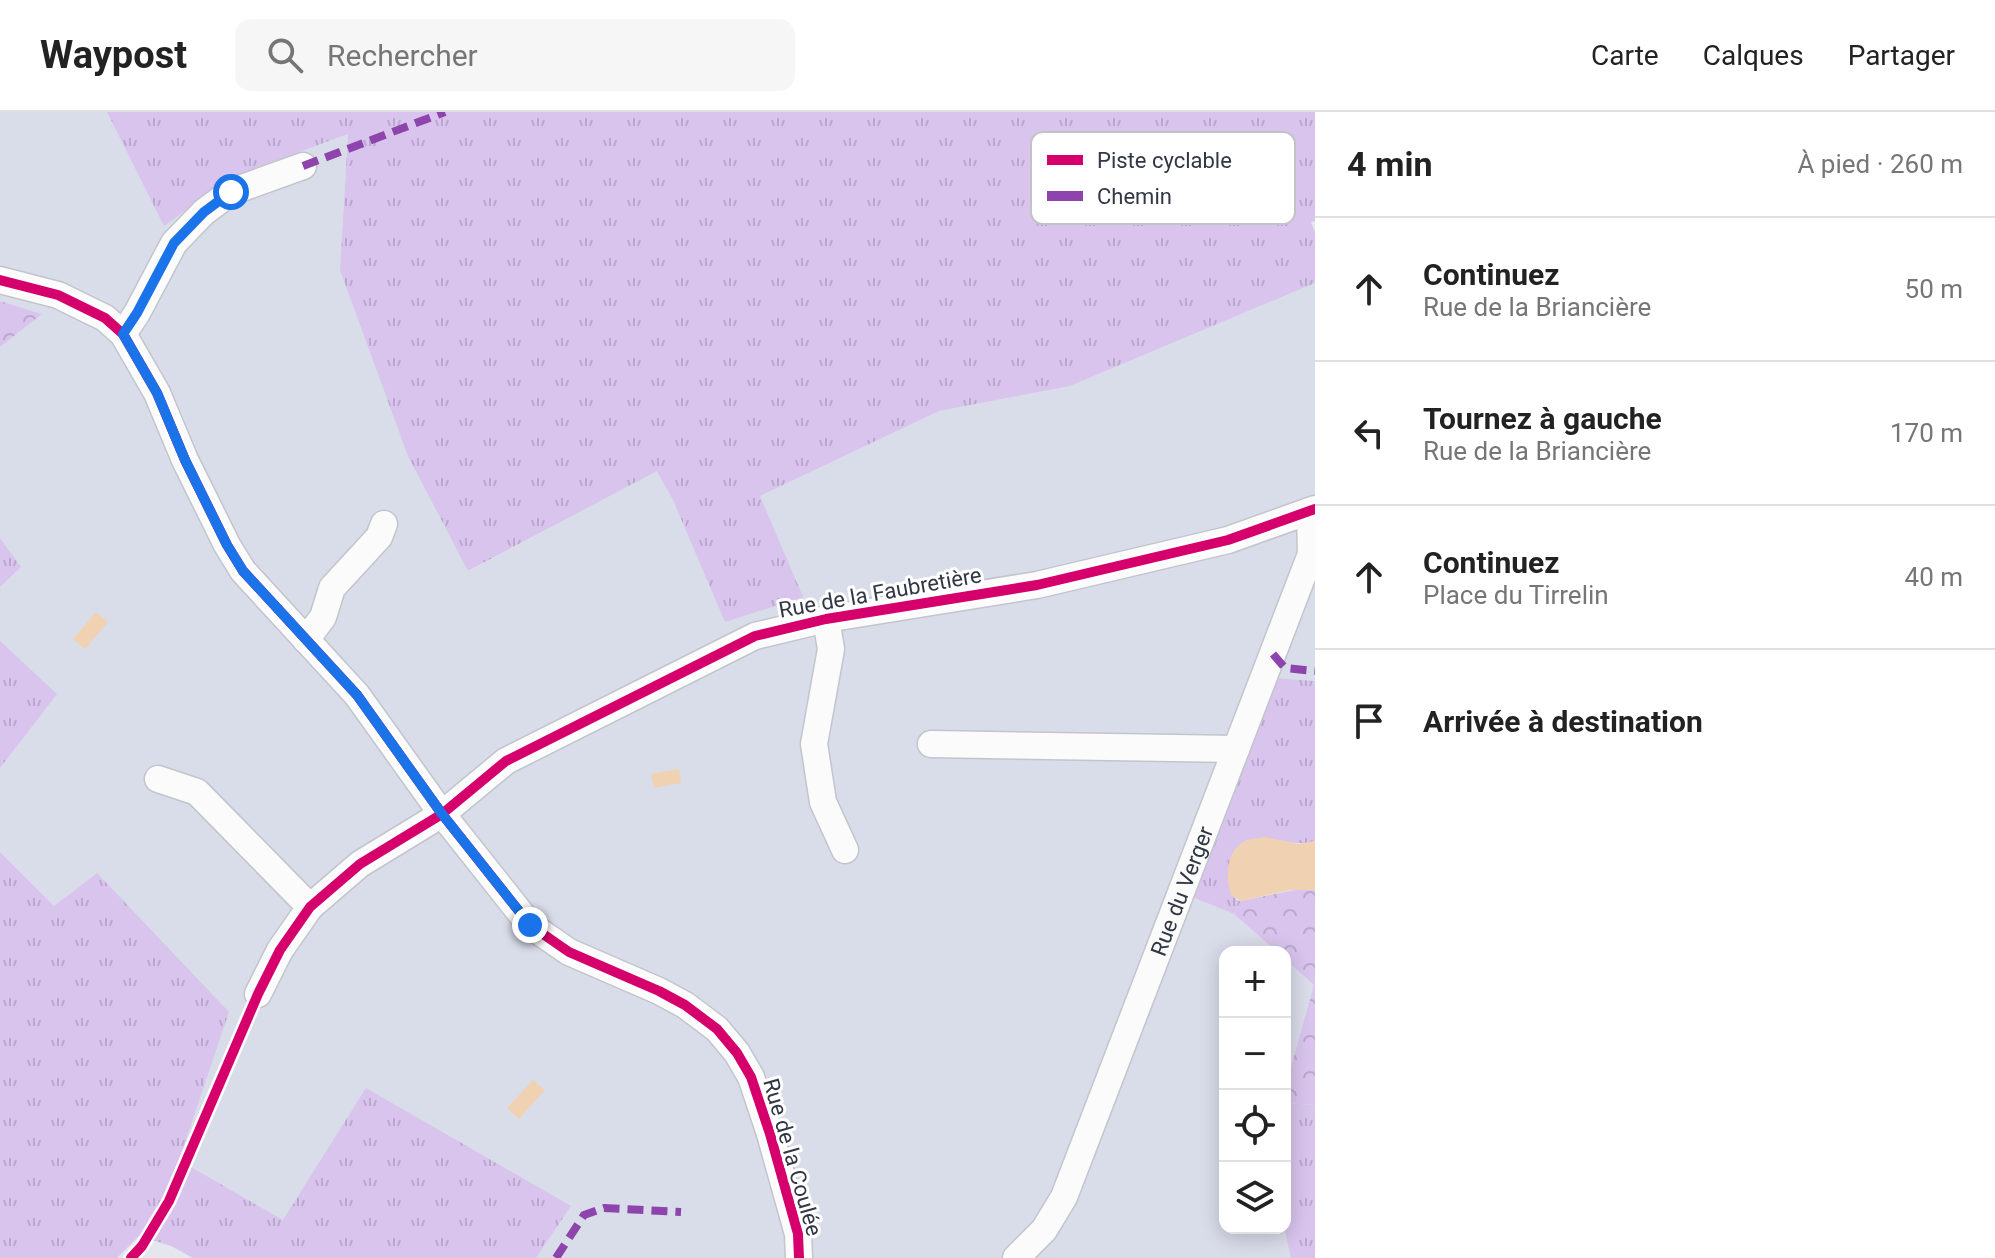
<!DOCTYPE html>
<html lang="fr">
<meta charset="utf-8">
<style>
:root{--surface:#fff;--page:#f6f6f6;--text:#222;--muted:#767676;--line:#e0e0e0}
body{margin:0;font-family:Roboto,sans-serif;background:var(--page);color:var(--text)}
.controls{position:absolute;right:24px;bottom:24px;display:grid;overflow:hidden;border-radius:16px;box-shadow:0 4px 20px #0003}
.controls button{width:72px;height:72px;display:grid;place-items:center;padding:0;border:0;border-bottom:2px solid var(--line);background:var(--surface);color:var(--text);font:40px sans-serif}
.stop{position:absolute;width:24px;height:24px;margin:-18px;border:6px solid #1a73e8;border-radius:50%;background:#fff}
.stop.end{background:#1a73e8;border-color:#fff;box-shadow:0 2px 8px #0008}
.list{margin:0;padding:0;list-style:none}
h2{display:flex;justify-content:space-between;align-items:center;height:104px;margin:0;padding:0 32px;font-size:34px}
h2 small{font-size:26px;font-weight:400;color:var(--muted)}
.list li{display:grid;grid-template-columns:52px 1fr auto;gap:24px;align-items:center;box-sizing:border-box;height:144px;padding:0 32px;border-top:2px solid var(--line)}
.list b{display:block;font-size:30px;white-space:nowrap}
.list p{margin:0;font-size:26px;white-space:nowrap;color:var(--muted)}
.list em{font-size:26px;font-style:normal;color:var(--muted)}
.icon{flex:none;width:44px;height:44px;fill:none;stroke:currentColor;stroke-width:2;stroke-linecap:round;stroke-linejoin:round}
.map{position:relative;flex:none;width:1315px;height:1146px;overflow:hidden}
header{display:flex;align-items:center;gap:48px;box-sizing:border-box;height:112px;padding:0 40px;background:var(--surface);border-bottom:2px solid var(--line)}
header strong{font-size:38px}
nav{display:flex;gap:44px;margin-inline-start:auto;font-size:28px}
.search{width:560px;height:72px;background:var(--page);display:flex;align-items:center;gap:20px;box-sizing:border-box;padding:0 28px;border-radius:16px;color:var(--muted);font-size:30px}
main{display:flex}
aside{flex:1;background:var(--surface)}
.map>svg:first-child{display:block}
</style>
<header>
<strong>Waypost</strong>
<div class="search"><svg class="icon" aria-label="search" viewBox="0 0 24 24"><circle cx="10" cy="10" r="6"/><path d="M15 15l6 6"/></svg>Rechercher</div>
<nav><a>Carte</a><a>Calques</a><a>Partager</a></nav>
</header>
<main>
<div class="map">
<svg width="1315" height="1146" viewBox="0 0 1315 1146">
<defs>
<pattern id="grass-tufts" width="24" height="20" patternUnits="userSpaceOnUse" patternTransform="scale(2)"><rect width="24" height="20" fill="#d8c4ec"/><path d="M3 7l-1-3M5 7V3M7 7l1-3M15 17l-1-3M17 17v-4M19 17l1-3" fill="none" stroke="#baa9cc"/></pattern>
<pattern id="forest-crowns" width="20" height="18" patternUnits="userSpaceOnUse" patternTransform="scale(2)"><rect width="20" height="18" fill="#d8c4ec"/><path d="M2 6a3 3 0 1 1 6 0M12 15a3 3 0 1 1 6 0" fill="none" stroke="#baa9cc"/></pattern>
</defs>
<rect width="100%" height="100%" fill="#e6e7ee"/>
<g fill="#d9dce9">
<path d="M 0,0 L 107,0 L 165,113 L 231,65 L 348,21 L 340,158 L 469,459 L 658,358 L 673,388 L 760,384 L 939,299 L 1070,274 L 1315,171 L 1315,569 L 1274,566 L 1190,784 L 1234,802 L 1277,840 L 1225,840 L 1225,1116 L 1284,1116 L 1291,1146 L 536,1146 L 571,1094 L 283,1108 L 179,1048 L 97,761 L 54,794 L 0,740 L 0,656 L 56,582 L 0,529 L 0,475 L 21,455 L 0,426 L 0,235 L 42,202 L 0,189 Z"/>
<path d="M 1285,847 L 1314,873 L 1285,976 Z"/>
</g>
<g fill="url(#grass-tufts)">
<path d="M 107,0 L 1315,0 L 1315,109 L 1311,110 L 1315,120 L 1315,171 L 1070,274 L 939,299 L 760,384 L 803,485 L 725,510 L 673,388 L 657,359 L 468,459 L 408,344 L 340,158 L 348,22 L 231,65 L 164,114 Z"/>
<path d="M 0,426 L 21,455 L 0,475 Z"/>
<path d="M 0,529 L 57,582 L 0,656 Z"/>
<path d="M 1274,566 L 1315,569 L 1315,729 C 1290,737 1274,720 1245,729 L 1236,788 L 1241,789 L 1234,802 L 1190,784 Z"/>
<path d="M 0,740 L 54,794 L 97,761 L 229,900 L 179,1048 L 283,1108 L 366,976 L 571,1094 L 536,1146 L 193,1146 L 171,1134 L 139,1124 L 117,1146 L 0,1146 Z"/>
<path d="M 1285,991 L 1315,993 L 1315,1146 L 1291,1146 L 1284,1116 L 1285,1116 Z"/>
</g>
<g fill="url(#forest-crowns)">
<path d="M 0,189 L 42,202 L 0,235 Z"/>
<path d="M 1299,777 L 1315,778 L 1315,993 L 1285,991 L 1285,976 L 1314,873 L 1285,847 L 1285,840 L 1277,840 L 1234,802 L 1241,789 Z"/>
</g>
<g fill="#f0d2b2">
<path d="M 96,500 L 108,510 L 85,537 L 73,527 Z"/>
<path d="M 679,657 L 681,671 L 654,676 L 651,662 Z"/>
<path d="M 1265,725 L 1298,732 L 1315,729 L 1315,778 L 1290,778 L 1241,789 L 1231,783 C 1225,766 1226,738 1245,729 C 1252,726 1259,726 1265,725 Z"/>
<path d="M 533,968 L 545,978 L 519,1007 L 507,996 Z"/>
</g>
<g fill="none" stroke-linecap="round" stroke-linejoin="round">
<g stroke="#c3c5cc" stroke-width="29">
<g id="minor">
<path d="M 0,168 L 58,183 L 105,206 L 123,222 L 157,281 L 185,348 L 227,433 L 243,459 L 357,583 L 442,702 L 530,813 L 569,840 L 659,879 L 685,893 L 717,917 L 737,941 L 751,965 L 770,1022 L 798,1122 L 799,1146"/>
<path d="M 123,222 L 137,201 L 174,131 L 204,100 L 231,80 L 303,54"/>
<path d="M 826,507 L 831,537 L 814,632 L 823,690 L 845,738"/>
<path d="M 306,528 L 323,505 L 332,476 L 379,425 L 384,412"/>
<path d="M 931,632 L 1236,637"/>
<path d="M 158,667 L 197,680 L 310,795"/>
<path d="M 258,882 L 280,838 L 310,795 L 360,752 L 442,702 L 506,649 L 755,524 L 826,507 L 1037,473 L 1228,428 L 1315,397"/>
<path id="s1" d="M 1016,1146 L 1044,1118 L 1064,1085 L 1311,442 L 1310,399"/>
</g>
</g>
<use href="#minor" stroke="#fbfbfc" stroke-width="26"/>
<g stroke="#8e44ad" stroke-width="8" stroke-dasharray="16 8" stroke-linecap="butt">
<path d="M 303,54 L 445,0"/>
<path d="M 1273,542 L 1285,556 L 1315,559"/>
<path d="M 556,1146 L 584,1103 L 604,1096 L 681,1100"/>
</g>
<g stroke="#fff" stroke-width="15">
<g id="cycleway">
<path d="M 0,168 L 58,183 L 105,206 L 123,222 L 157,281 L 185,348 L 227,433 L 243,459 L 357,583 L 442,702 L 530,813 L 569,840 L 659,879 L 685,893 L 717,917 L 737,941 L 751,965 L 770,1022 L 798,1122 L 799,1146"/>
<path d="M 131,1146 L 142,1134 L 169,1089 L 258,882 L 280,838 L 310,795 L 360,752 L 442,702 L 506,649 L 755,524 L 826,507 L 1037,473 L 1228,428 L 1315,397"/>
</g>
</g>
<use href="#cycleway" stroke="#d6006c" stroke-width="10"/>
</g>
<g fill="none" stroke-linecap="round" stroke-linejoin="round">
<path stroke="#1a73e8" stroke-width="10" d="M 231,80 L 204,100 L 174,131 L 137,201 L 123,222 L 157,281 L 185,348 L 227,433 L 243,459 L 357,583 L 442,702 L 530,813"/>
</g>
<g text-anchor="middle" stroke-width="6" stroke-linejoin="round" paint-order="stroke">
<g font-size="22" fill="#323744" stroke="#fff">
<text transform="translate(880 480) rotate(-10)" y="8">Rue de la Faubretière</text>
<text dy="8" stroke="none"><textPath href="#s1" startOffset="406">Rue du Verger</textPath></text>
<text transform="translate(793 1045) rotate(74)" y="8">Rue de la Coulée</text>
</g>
</g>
<rect x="1031" y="20" width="264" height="92" rx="12" fill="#fff" stroke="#c2c3c7" stroke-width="2"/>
<rect x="1047" y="43" width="36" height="10" fill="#d6006c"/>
<rect x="1047" y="79" width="36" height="10" fill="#8e44ad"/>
<g font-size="22" fill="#323744">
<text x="1097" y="56">Piste cyclable</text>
<text x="1097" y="92">Chemin</text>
</g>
</svg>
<div class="controls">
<button>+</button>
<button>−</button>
<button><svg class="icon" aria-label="locate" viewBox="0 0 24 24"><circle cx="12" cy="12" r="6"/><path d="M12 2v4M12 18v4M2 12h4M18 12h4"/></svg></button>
<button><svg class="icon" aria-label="layers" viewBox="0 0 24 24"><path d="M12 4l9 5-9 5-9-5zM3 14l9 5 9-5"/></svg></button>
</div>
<div class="stop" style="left:231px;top:80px"></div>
<div class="stop end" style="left:530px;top:813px"></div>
</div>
<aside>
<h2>4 min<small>À pied · 260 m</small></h2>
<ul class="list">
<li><svg class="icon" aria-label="ahead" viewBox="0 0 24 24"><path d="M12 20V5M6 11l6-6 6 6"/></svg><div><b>Continuez</b><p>Rue de la Briancière</p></div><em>50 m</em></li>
<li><svg class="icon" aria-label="left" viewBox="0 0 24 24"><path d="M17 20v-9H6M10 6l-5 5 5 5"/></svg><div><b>Tournez à gauche</b><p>Rue de la Briancière</p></div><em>170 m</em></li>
<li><svg class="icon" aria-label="ahead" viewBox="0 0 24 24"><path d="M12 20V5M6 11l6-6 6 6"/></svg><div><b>Continuez</b><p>Place du Tirrelin</p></div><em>40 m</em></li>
<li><svg class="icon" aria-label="arrive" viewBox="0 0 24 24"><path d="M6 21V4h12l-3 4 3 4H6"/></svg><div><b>Arrivée à destination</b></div></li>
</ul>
</aside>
</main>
